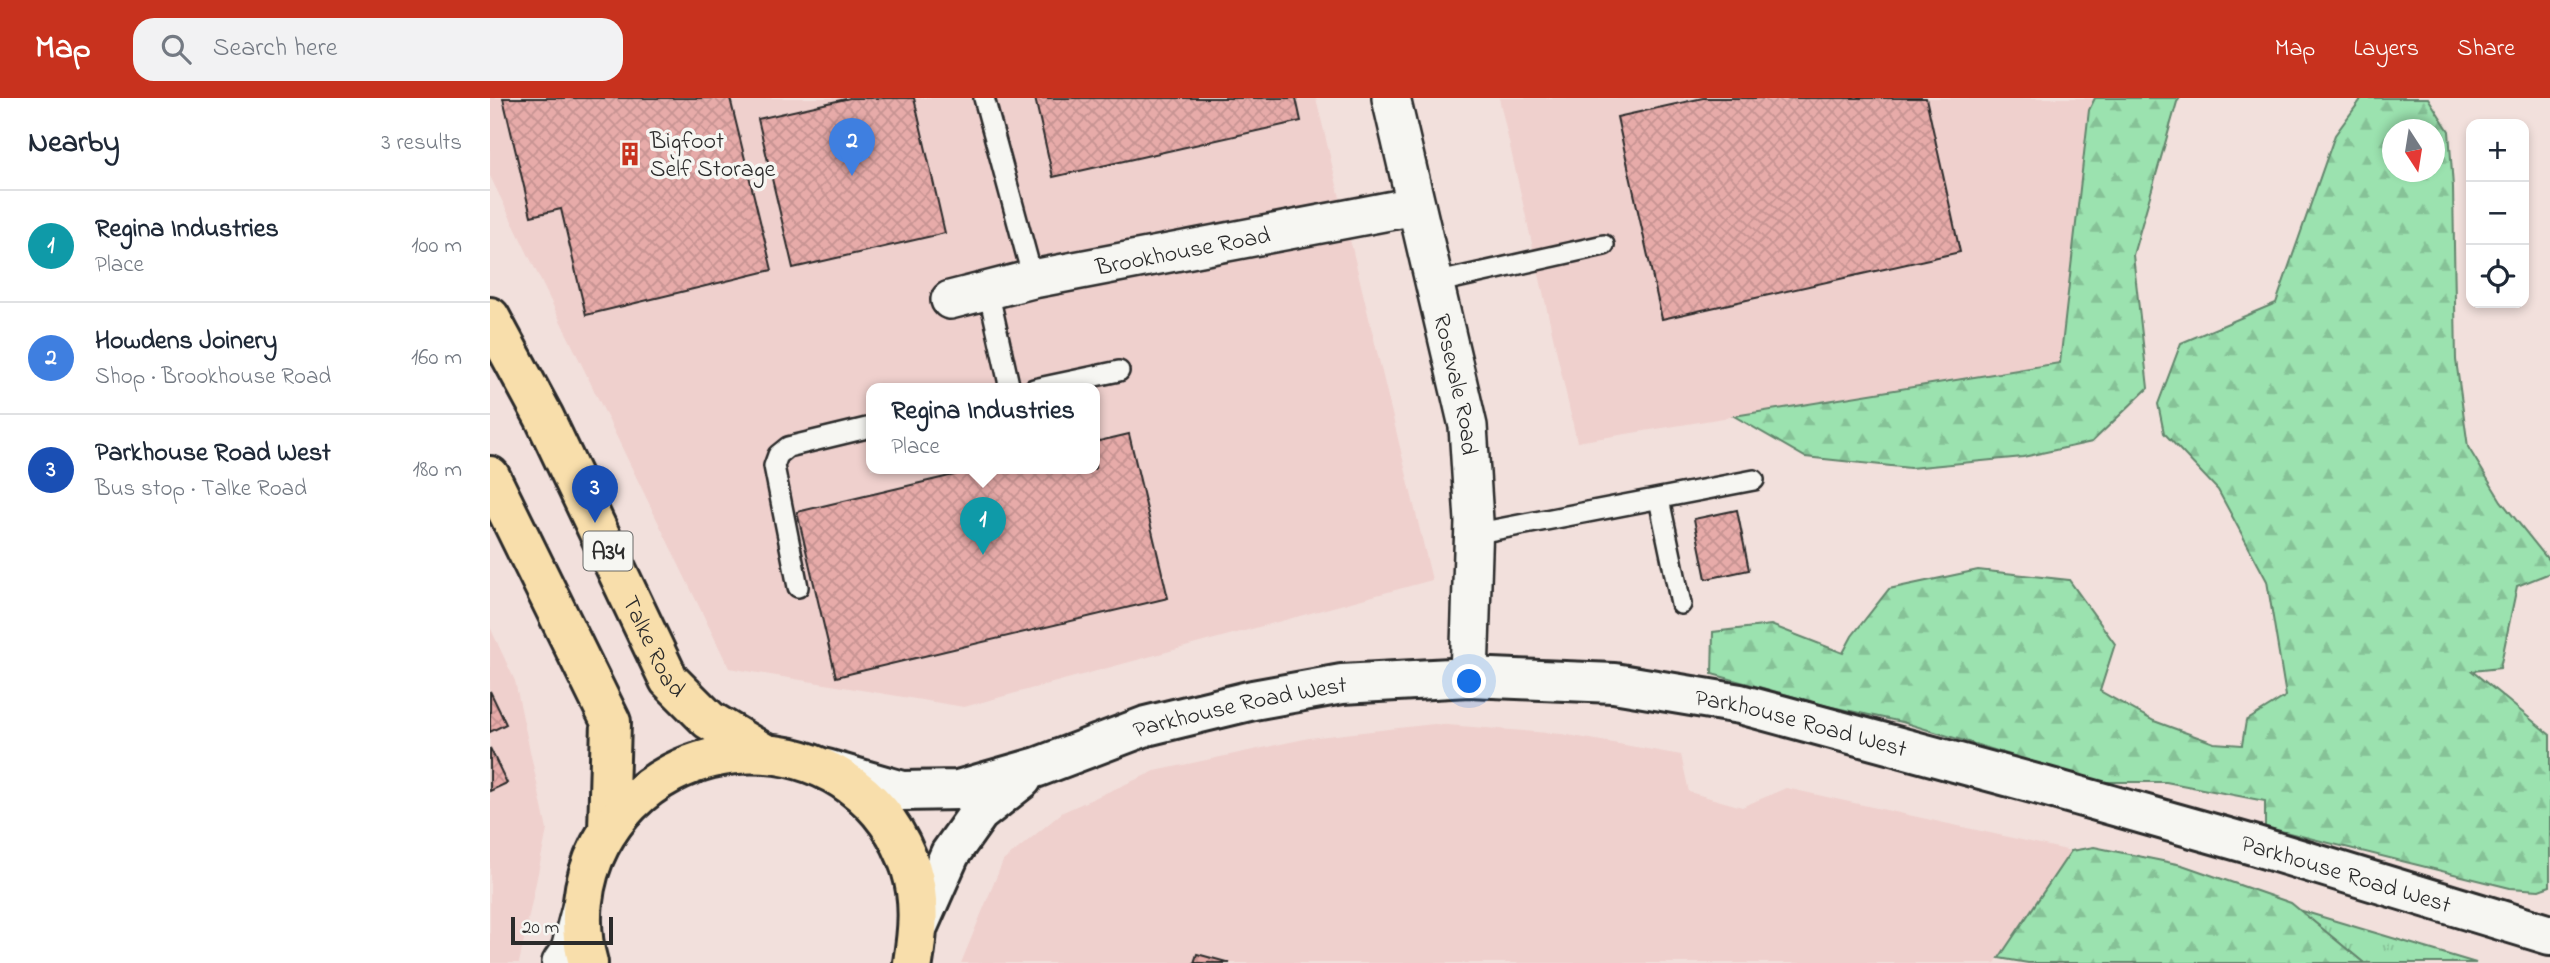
<!DOCTYPE html>
<meta charset="utf-8">
<style>
:root{--surface:#fff;--page:#f2f2f3;--text:#1f2937;--muted:#747a83;--line:#e0e1e3;--accent:#c8321e}
body{margin:0;font-family:"Indie Flower",sans-serif;background:var(--page);color:var(--text)}
.controls{position:absolute;right:21px;top:21px;display:grid;overflow:hidden;border-radius:14px;box-shadow:0 4px 10px #0003}
.controls button{width:63px;height:63px;display:grid;place-items:center;padding:0;border:0;border-bottom:2px solid var(--line);background:var(--surface);color:var(--text);font:35px sans-serif}
.compass{position:absolute;left:1892px;top:21px;width:63px;height:63px;border-radius:50%;background:var(--surface);box-shadow:0 4px 10px #0003;rotate:168deg}
.scale{position:absolute;left:21px;bottom:18px;width:102px;box-sizing:border-box;padding-left:7px;border:4px solid #2b2b2b;border-top:0;font-size:19px;line-height:24px;white-space:nowrap;color:#2b2b2b;-webkit-text-stroke:5px #f6f6f2;paint-order:stroke}
.you{position:absolute;left:980px;top:584px;width:24px;height:24px;margin:-18px;border:5px solid #fff;border-radius:50%;background:#1a73e8;box-shadow:0 0 0 10px #1a73e833}
.badge{display:grid;place-items:center;width:46px;height:46px;border-radius:50%;background:var(--accent);color:#fff;font-size:23px;font-weight:700}
.pin{position:absolute;translate:-50% -58px;filter:drop-shadow(0 2px 4px #0008)}
.pin::after{content:'';position:absolute;top:37px;width:24px;height:21px;background:inherit;clip-path:polygon(0 0,100% 0,50% 100%)}
.popup{position:absolute;left:376px;top:285px;width:234px;height:91px;box-sizing:border-box;display:grid;place-content:center;border-radius:14px;background:var(--surface);filter:drop-shadow(0 2px 5px #0005);font-size:23px;white-space:nowrap;color:var(--muted)}
.popup b{font-size:26px;color:var(--text)}
.popup::after{content:'';position:absolute;left:50%;top:100%;margin-left:-14px;border:14px solid transparent;border-top-color:var(--surface)}
.list{margin:0;padding:0;list-style:none}
h2{display:flex;justify-content:space-between;align-items:center;height:91px;margin:0;padding:0 28px;font-size:30px}
h2 small{font-size:23px;font-weight:400;color:var(--muted)}
.list li{display:grid;grid-template-columns:46px 1fr auto;gap:21px;align-items:center;box-sizing:border-box;height:112px;padding:0 28px;border-top:2px solid var(--line)}
.list b{display:block;font-size:26px;white-space:nowrap}
.list p{margin:0;font-size:23px;white-space:nowrap;color:var(--muted)}
.list em{font-size:23px;font-style:normal;color:var(--muted)}
.icon{flex:none;width:38px;height:38px;fill:none;stroke:currentColor;stroke-width:2;stroke-linecap:round;stroke-linejoin:round}
.map{position:relative;flex:none;width:2060px;height:865px;overflow:hidden}
header{display:flex;align-items:center;gap:42px;box-sizing:border-box;height:98px;padding:0 35px;background:var(--accent);color:#fff}
header strong{font-size:33px}
nav{display:flex;gap:38px;margin-inline-start:auto;font-size:24px}
.search{width:490px;height:63px;background:var(--page);display:flex;align-items:center;gap:18px;box-sizing:border-box;padding:0 24px;border-radius:21px;color:var(--muted);font-size:26px}
main{display:flex}
aside{flex:1;background:var(--surface)}
.map>svg:first-child{display:block}
</style>
<header>
<strong>Map</strong>
<div class="search"><svg class="icon" aria-label="search" viewBox="0 0 24 24"><circle cx="10" cy="10" r="6"/><path d="M15 15l6 6"/></svg>Search here</div>
<nav><a>Map</a><a>Layers</a><a>Share</a></nav>
</header>
<main>
<aside>
<h2>Nearby<small>3 results</small></h2>
<ul class="list">
<li><span class="badge" style="background:#0f9aa8">1</span><div><b>Regina Industries</b><p>Place</p></div><em>100 m</em></li>
<li><span class="badge" style="background:#3f7fe0">2</span><div><b>Howdens Joinery</b><p>Shop · Brookhouse Road</p></div><em>160 m</em></li>
<li><span class="badge" style="background:#1a4fb4">3</span><div><b>Parkhouse Road West</b><p>Bus stop · Talke Road</p></div><em>180 m</em></li>
</ul>
</aside>
<div class="map">
<svg width="2060" height="865" viewBox="0 0 2060 865">
<defs>
<pattern id="grass-tufts" width="24" height="20" patternUnits="userSpaceOnUse" patternTransform="scale(1.75)"><rect width="24" height="20" fill="#9be2af"/><path d="M3 7l-1-3M5 7V3M7 7l1-3M15 17l-1-3M17 17v-4M19 17l1-3" fill="none" stroke="#86c297"/></pattern>
<pattern id="forest-firs" width="22" height="20" patternUnits="userSpaceOnUse" patternTransform="scale(1.75)"><rect width="22" height="20" fill="#9be2af"/><path d="M5 1l3.5 6h-7zM16 11l3.5 6h-7z" fill="#86c297"/></pattern>
<pattern id="building-cross-hatch" width="8" height="8" patternUnits="userSpaceOnUse" patternTransform="scale(1.75)"><rect width="8" height="8" fill="#e7aba9"/><path d="M0 0l8 8M0 8l8-8" fill="none" stroke="#c69392"/></pattern>
</defs>
<rect width="100%" height="100%" fill="#f2e0dc"/>
<filter id="ink" filterUnits="userSpaceOnUse"><feTurbulence type="fractalNoise" baseFrequency=".0143" numOctaves="2"/><feDisplacementMap in="SourceGraphic" scale="14" xChannelSelector="R" yChannelSelector="G"/><feConvolveMatrix kernelMatrix="1 2 1 2 8 2 1 2 1" color-interpolation-filters="sRGB"/></filter>
<g filter="url(#ink)">
<g fill="#efd0cd" fill-rule="evenodd">
<path d="M 0,0 L 826,0 L 942,482 L 474,609 L 239,570 L 0,78 ZM 381,291 L 605,291 L 605,371 L 381,371 Z"/>
<path d="M 1009,0 L 1605,0 L 1599,12 L 1570,265 L 1087,344 Z"/>
<path d="M 0,529 L 25,583 L 57,732 L 29,865 L 0,865 Z"/>
<path d="M 944,626 L 1072,636 L 1191,657 L 1199,694 L 1252,709 L 1296,690 L 1581,753 L 1505,865 L 471,865 L 513,763 L 573,714 L 665,673 L 819,640 Z"/>
</g>
<path fill="url(#grass-tufts)" stroke="#63866d" stroke-width="2" d="M 1809,812 L 1986,865 L 1874,865 Z"/>
<g fill="url(#forest-firs)" stroke="#63866d" stroke-width="2" fill-rule="evenodd">
<path d="M 1605,0 L 1690,0 L 1687,4 L 1643,157 L 1658,290 L 1602,344 L 1533,359 L 1420,370 L 1315,359 L 1244,318 L 1570,265 L 1599,12 Z"/>
<path d="M 1872,0 L 1938,0 L 1959,33 L 1963,89 L 1966,262 L 1978,349 L 2011,403 L 2060,464 L 2060,475 L 2027,488 L 2010,570 L 1982,573 L 2060,637 L 2060,788 L 2049,792 L 2020,790 L 1775,729 L 1775,703 L 1676,684 L 1610,684 L 1412,624 L 1337,608 L 1222,576 L 1223,534 L 1281,527 L 1353,555 L 1362,538 L 1399,491 L 1488,472 L 1579,482 L 1625,546 L 1610,593 L 1664,623 L 1724,645 L 1752,647 L 1756,623 L 1796,598 L 1777,483 L 1728,392 L 1674,335 L 1668,306 L 1691,245 L 1786,205 L 1845,37 ZM 1902,32 L 1944,32 L 1944,74 L 1902,74 Z"/>
<path d="M 1604,749 L 1692,767 L 1801,805 L 1874,865 L 1538,865 L 1509,860 L 1581,753 Z"/>
</g>
<g fill="url(#building-cross-hatch)" stroke="#2b2b2b" stroke-width="2">
<path d="M 13,0 L 240,0 L 282,172 L 96,217 L 71,111 L 41,118 Z"/>
<path d="M 360,0 L 424,0 L 455,135 L 303,170 L 268,21 Z"/>
<path d="M 545,0 L 806,0 L 811,23 L 563,79 Z"/>
<path d="M 1213,0 L 1436,0 L 1470,154 L 1172,221 L 1127,19 Z"/>
<path d="M 639,336 L 678,500 L 346,579 L 307,414 L 489,371 L 605,371 L 605,344 Z"/>
<path d="M 1247,412 L 1259,472 L 1216,481 L 1204,421 Z"/>
<path d="M 0,593 L 16,626 L 0,634 Z"/>
<path d="M 0,650 L 17,685 L 0,693 Z"/>
<path d="M 707,856 L 740,865 L 704,865 Z"/>
</g>
<g fill="none" stroke-linecap="round" stroke-linejoin="round">
<g stroke="#2b2b2b" stroke-width="24">
<g id="service">
<path d="M 494,0 L 543,181"/>
<path d="M 944,185 L 1114,147"/>
<path d="M 498,192 L 520,291"/>
<path d="M 544,291 L 629,273"/>
<path d="M 1169,401 L 1191,506"/>
<path d="M 983,436 L 1264,382"/>
<path d="M 308,489 L 284,368 L 288,357 L 298,349 L 381,329"/>
</g>
</g>
<g stroke="#2b2b2b" stroke-width="42">
<g id="minor">
<path id="s1" d="M 901,0 L 978,328 L 984,423 L 979,579"/>
<path id="s2" d="M 460,202 L 543,181 L 925,108"/>
<path d="M 71,865 L 80,852 L 91,810"/>
</g>
</g>
<g stroke="#2b2b2b" stroke-width="44">
<g id="tertiary">
<path id="s3" d="M 336,671 L 412,693 L 468,692 L 548,669 L 656,628 L 763,602 L 852,586 L 979,579 L 1124,585 L 1250,606 L 1550,687 L 1763,747 L 2060,837"/>
<path d="M 429,826 L 460,756 L 489,715 L 532,681"/>
</g>
</g>
<g stroke="#2b2b2b" stroke-width="44">
<g id="trunk">
<path id="s4" d="M 0,219 L 54,319 L 179,582 L 219,622 L 274,655"/>
<path d="M 0,378 L 121,624 L 118,733"/>
<path d="M 98,865 C 87,826 91,783 110,747 C 180,616 374,627 421,771 C 431,803 428,833 423,865"/>
</g>
</g>
<use href="#service" stroke="#f6f6f2" stroke-width="19"/>
<use href="#minor" stroke="#f6f6f2" stroke-width="37"/>
<use href="#tertiary" stroke="#f6f6f2" stroke-width="38"/>
<use href="#trunk" stroke="#f8deab" stroke-width="38"/>
</g>
</g>
<defs>
<g id="building-bare" transform="scale(1.89)"><path d="M-4-6H4V6H1V3H-1V6H-4ZM-2.5-4.3h1.7v1.8h-1.7ZM.8-4.3h1.7v1.8H.8ZM-2.5-1h1.7V.8h-1.7ZM.8-1h1.7V.8H.8Z" fill="#c8321e" stroke="#f6f6f2" stroke-width="2.5" paint-order="stroke"/></g>
</defs>
<g fill-rule="evenodd">
<use href="#building-bare" x="140" y="56"/>
</g>
<g text-anchor="middle" stroke-width="7" stroke-linejoin="round" paint-order="stroke">
<rect fill="#f6f6f2" stroke="#686867" stroke-width="2" x="93.5" y="433.5" width="49" height="39" rx="5"/>
<g font-size="23" font-weight="bold" fill="#2b2b2b">
<text x="118" y="461">A34</text>
</g>
<g font-size="24" fill="#2b2b2b" stroke="#f6f6f2" text-anchor="start">
<text x="160" y="50">Bigfoot<tspan x="160" dy="28">Self Storage</tspan></text>
</g>
<g font-size="24" fill="#2b2b2b" stroke="#f6f6f2">
<text dy="8" stroke="none"><textPath href="#s2" startOffset="238">Brookhouse Road</textPath></text>
<text dy="8" stroke="none"><textPath href="#s1" startOffset="294">Rosevale Road</textPath></text>
<text dy="8" stroke="none"><textPath href="#s4" startOffset="368">Talke Road</textPath></text>
<text dy="8" stroke="none"><textPath href="#s3" startOffset="430">Parkhouse Road West</textPath></text>
<text dy="8" stroke="none"><textPath href="#s3" startOffset="998">Parkhouse Road West</textPath></text>
<text dy="8" stroke="none"><textPath href="#s3" startOffset="1564">Parkhouse Road West</textPath></text>
</g>
</g>
</svg>
<div class="controls">
<button>+</button>
<button>−</button>
<button><svg class="icon" aria-label="locate" viewBox="0 0 24 24"><circle cx="12" cy="12" r="6"/><path d="M12 2v4M12 18v4M2 12h4M18 12h4"/></svg></button>
</div>
<svg class="compass" viewBox="-18 -18 36 36"><path d="M0-13l5 13h-10z" fill="#e53935"/><path d="M0 13l5-13h-10z" fill="#747a83"/></svg>
<div class="scale">20 m</div>
<div class="you"></div>
<div class="pin badge" style="left:493px;top:457px;background:#0f9aa8">1</div>
<div class="popup"><b>Regina Industries</b>Place</div>
<div class="pin badge" style="left:362px;top:78px;background:#3f7fe0">2</div>
<div class="pin badge" style="left:105px;top:425px;background:#1a4fb4">3</div>
</div>
</main>
